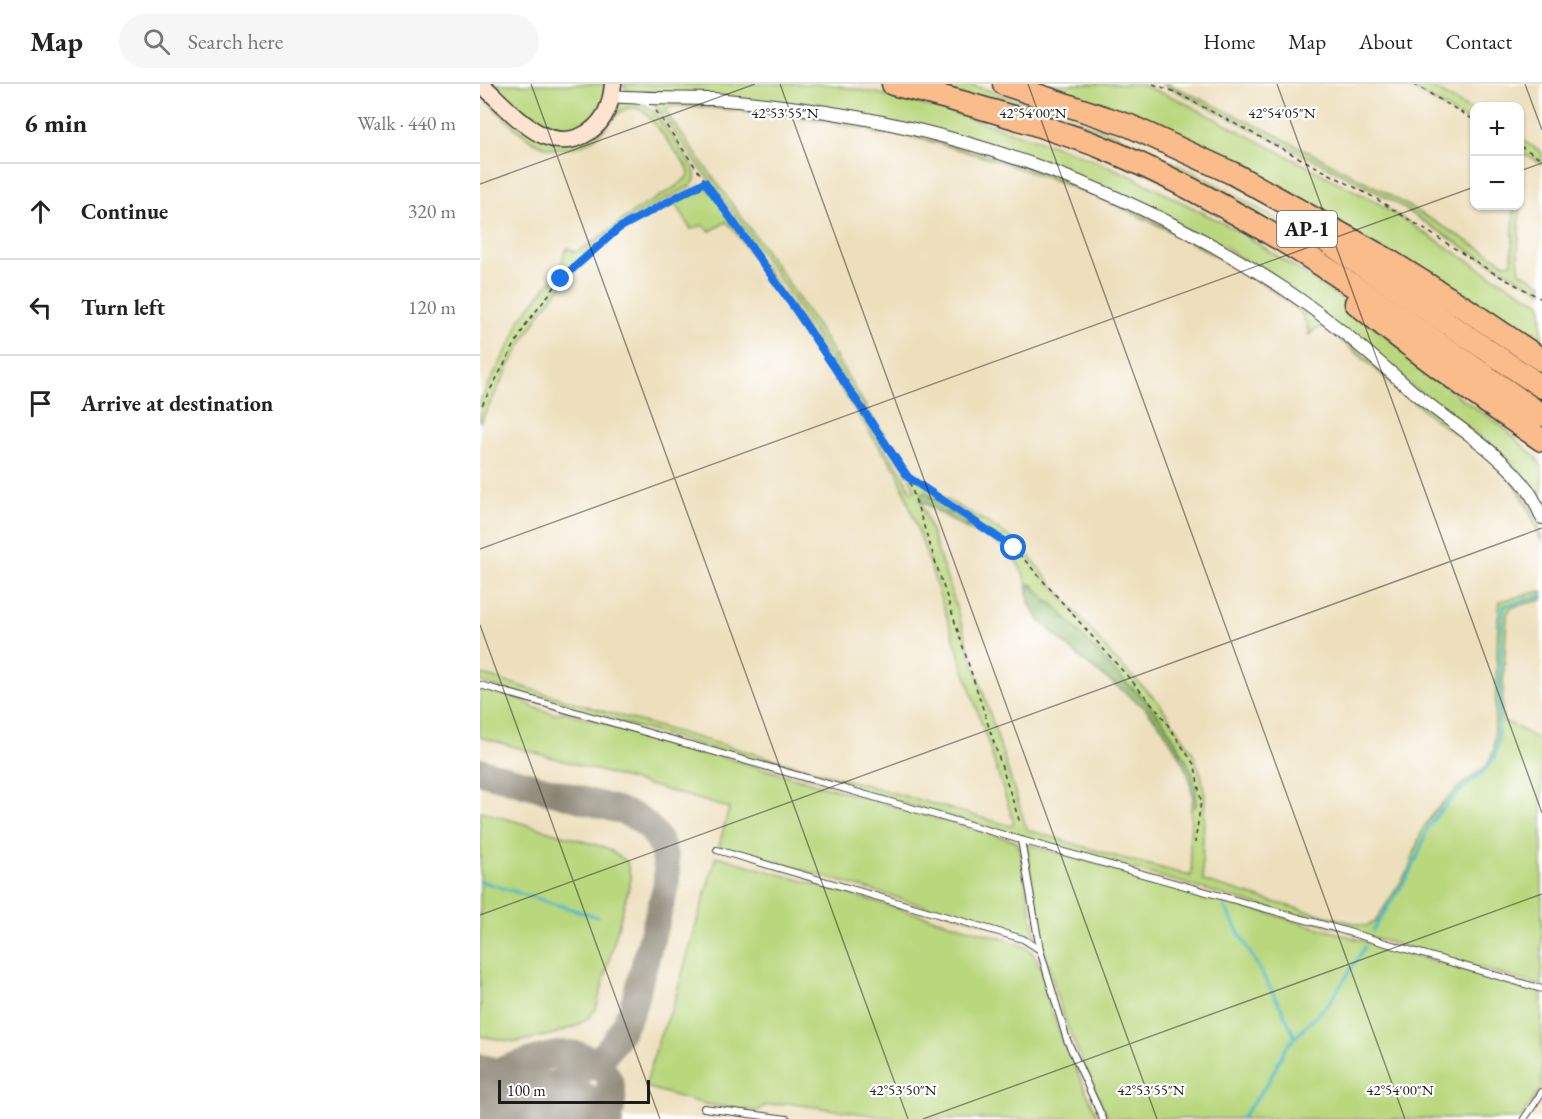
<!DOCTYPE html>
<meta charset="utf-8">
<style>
:root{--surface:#fff;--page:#f6f6f6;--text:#222;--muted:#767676;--line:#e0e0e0}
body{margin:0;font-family:"EB Garamond",serif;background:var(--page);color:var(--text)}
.controls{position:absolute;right:18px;top:18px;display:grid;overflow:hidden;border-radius:12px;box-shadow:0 2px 4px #0004}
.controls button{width:54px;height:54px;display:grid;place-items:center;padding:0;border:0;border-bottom:2px solid var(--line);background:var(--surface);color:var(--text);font:30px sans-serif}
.scale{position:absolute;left:18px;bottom:15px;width:152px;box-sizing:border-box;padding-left:6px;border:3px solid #1c1c1c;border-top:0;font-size:16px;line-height:21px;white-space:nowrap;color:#1c1c1c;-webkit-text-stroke:4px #fff;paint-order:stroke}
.stop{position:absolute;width:18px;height:18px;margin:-14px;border:4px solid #1a73e8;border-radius:50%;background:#fff}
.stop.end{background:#1a73e8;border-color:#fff;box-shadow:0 2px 6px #0008}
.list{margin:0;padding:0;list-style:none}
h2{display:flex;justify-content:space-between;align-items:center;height:78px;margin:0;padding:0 24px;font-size:26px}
h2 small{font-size:20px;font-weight:400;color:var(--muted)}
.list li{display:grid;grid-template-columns:39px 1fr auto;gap:18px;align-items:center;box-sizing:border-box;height:96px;padding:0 24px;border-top:2px solid var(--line)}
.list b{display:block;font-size:22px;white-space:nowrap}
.list em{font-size:20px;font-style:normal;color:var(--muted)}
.icon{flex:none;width:33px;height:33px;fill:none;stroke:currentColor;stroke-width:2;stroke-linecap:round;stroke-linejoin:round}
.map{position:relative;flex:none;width:1062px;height:1035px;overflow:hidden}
header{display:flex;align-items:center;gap:36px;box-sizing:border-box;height:84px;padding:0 30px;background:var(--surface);border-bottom:2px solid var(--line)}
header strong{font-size:28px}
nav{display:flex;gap:33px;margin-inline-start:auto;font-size:21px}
.search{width:420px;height:54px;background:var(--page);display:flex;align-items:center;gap:15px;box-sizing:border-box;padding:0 21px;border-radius:33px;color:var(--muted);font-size:22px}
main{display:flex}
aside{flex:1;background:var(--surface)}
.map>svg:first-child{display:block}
</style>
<header>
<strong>Map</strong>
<div class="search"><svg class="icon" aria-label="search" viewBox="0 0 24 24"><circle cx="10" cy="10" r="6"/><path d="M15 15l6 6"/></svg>Search here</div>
<nav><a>Home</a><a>Map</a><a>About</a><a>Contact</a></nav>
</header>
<main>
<aside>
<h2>6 min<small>Walk · 440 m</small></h2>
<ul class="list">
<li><svg class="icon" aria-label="ahead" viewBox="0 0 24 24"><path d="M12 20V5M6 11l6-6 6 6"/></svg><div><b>Continue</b></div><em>320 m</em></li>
<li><svg class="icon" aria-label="left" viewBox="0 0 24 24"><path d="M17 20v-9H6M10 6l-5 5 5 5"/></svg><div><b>Turn left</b></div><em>120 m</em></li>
<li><svg class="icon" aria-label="arrive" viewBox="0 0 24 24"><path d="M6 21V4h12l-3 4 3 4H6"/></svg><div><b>Arrive at destination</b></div></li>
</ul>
</aside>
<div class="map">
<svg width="1062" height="1035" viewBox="0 0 1062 1035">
<defs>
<pattern id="forest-firs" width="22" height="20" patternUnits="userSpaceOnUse" patternTransform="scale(1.5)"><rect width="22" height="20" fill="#92b86c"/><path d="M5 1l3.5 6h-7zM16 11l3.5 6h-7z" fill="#769558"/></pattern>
</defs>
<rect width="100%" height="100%" fill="#fff"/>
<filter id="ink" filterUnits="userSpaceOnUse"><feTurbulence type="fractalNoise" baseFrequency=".0167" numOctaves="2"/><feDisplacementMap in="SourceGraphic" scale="12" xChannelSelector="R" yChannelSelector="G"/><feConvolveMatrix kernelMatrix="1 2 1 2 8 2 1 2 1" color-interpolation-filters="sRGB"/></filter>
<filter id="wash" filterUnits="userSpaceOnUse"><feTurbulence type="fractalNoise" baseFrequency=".008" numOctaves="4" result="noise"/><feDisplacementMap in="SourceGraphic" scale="24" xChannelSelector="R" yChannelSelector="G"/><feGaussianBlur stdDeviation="1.35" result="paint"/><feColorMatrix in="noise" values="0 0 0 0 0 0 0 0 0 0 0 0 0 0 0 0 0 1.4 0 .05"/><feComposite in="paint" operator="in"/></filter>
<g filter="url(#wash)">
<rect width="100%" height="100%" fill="#eddfbc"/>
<g fill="#b9d77d" stroke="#6a7a4c" stroke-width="1.5" fill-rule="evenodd">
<path d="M 10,0 L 127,0 L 122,28 L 95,51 L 54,42 Z"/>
<path d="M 142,0 L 348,0 L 406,11 L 475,29 L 596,69 L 649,91 L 756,146 L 813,182 L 862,216 L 979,313 L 1022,342 L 1056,374 L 1062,383 L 1062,426 C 1048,400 1039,385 1016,365 L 744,162 L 460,47 L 149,7 Z"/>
<path d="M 453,0 L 489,0 L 564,25 L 632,49 L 717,90 L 795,134 L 901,202 L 1062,311 L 1062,322 L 791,141 Z"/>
<path d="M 567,0 L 659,0 L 697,15 L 896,118 L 1012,192 L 1062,220 L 1062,259 L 991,219 L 643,29 Z"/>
<path d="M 682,0 L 689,0 L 790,48 L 903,107 L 1026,180 L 1032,179 L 1034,122 L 1040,122 L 1040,55 L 1062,68 L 1062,80 L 1046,71 L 1042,73 L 1038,172 L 1040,188 L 1062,200 L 1062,208 L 988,166 L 911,116 L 876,97 Z"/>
<path d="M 924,0 L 946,0 L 994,28 L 994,41 Z"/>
<path d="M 0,5 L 79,60 L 142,18 L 163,20 L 175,29 L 213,83 C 216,92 217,96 210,102 C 173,122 134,141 104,170 L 108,173 C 143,144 181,119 224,101 L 236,113 L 338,261 L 397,354 L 424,391 L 431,409 L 435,407 L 428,389 L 396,344 L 302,199 L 259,137 L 174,20 L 179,17 L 289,25 L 405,43 L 533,78 L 641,120 L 740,170 L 809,213 L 1019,378 C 1036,399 1061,431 1062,459 C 1053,435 1043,409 1026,390 C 1008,369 981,355 960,339 C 925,312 892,281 857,253 L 843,244 L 836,244 L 829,251 L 826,239 L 819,226 L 782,199 L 696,150 L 633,120 L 589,102 L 521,78 L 449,57 L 409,49 L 397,51 L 389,46 L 334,35 L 222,23 L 194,22 L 186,25 L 188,31 L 303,191 L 336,241 L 391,331 L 426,382 L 435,393 L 458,411 L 508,439 L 538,459 L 633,573 L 680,620 L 712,667 L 721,690 L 725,711 L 722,779 L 723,797 L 793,818 L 877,840 L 886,842 L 895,838 L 929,785 L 942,746 L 954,728 L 980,702 L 1007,681 L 1014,666 L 1018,535 L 1020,517 L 1062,507 L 1062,516 L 1032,523 L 1027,529 L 1022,627 L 1023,638 L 1033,641 L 1062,658 L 1062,902 L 0,598 L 0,590 L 126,628 L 531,742 L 534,739 L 443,460 L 417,387 L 398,361 L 297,207 L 251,142 L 246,138 L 230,147 L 222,141 L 211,145 L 196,120 C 145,138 93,183 62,227 C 38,262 20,301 0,339 L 0,317 L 36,249 L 39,236 L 76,191 L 82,180 L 84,169 L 88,164 L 96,168 C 117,157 134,141 154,128 C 172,115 195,107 209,91 L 208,84 C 199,73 171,31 161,26 C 157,24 147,23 143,26 C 134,31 128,42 121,49 C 106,64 79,69 60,61 C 41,53 16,25 0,10 ZM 446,408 L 485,437 L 509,449 L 509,454 C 531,469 537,473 547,499 L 553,501 L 562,512 L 574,521 L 638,591 L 666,617 L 685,640 L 702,668 L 712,688 L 716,722 L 711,724 L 710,767 L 712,787 L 711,792 L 631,771 L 548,746 L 545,740 L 470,504 L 441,417 L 441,410 Z"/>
<path d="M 0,603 L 43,616 L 53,623 L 74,630 L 85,628 L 535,757 L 540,765 L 556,854 L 239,762 L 249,724 L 0,653 Z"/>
<path d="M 0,727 L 127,764 L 147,778 L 151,795 L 116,925 L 109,933 L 96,942 L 70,951 L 36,958 L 0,952 Z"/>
<path d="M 546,760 L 1062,908 L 1062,1003 L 1040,1035 L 629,1035 C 612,999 594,963 581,925 C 573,905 572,883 563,863 Z"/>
<path d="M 236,772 L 528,856 C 540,860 551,864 557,876 C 567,892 566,912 572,929 C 586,966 603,1000 619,1035 L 419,1035 L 307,1019 L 284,1022 L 278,1027 L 225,1020 L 165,1003 L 179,954 L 192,925 Z"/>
</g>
<g fill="url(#forest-firs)" stroke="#576a44" stroke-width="1.5">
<path d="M 446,408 L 485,437 L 509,449 L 509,454 L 487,445 L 441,417 L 441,410 Z"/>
<path d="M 547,499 L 553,501 L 562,512 L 574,521 L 638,591 L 666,617 L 685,640 L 702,668 L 712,688 L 716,706 L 716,722 L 711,724 L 713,713 L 708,690 L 699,671 L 683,645 L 665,624 L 605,578 L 559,536 L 549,519 Z"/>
</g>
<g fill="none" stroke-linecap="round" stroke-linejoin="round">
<g stroke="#4bb8c6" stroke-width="3">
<path d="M 0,797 L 117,833"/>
<path d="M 744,822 L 803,927 L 815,953"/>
<path d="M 893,846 L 926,795 L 937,774 L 948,743 L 959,728 L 980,707 L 1007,684 L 1015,672 L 1018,656 L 1022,532 L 1024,522 L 1062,512"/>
<path d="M 761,1035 L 788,999 L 806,963 L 850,918 L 885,863"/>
</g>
<g stroke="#847e6c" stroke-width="27">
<path d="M 0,687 L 138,726 C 145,729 153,731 160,736 C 182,751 189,777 186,802 L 152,925 L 141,947 L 126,969 L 99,989 L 77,999 L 47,1007 L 17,1009"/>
<path d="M 0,993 C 23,986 74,966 95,970 C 108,972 119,980 126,990 C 135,1004 134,1020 128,1035"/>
<path d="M 0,1013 L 48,1035"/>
</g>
<path stroke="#847e6c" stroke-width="68" d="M 0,1004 L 109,1035"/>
</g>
</g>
<g filter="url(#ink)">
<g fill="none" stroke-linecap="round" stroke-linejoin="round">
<g stroke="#3b3934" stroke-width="8">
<g id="lane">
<path d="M 0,601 L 390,712 L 541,756 L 858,845 L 1062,905"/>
<path d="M 541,756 L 560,866"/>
<path d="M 237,766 L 543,855 L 560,866 L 587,956 L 623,1035"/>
<path d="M 224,1024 L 307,1035"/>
<path d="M 1044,1035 L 1062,1008"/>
</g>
</g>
<g stroke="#3b3934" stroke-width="14">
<path id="street" d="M 132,12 C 166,15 199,14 233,15 C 261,17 290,20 318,24 C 491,46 660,110 806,206 C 851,236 891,271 931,306 C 967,337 1021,368 1048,406 C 1054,414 1058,425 1062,434"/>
</g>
<g stroke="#3b3934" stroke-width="19">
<path id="secondary" d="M 1,0 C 30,25 67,76 109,48 C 126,36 131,20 133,0"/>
</g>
<g stroke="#3b3934" stroke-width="25">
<g id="highway">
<path d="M 413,0 C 469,14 524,29 578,48 C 593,53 607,57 621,63 C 779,128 922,235 1062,331"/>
<path d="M 524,0 L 650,42 L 752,89 L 908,176 L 983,223 L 1062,276"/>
<path d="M 840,153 L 1062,303"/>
<path d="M 876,219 C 936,268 998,313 1062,356"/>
</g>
</g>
<g stroke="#3b3934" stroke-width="1.5" stroke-dasharray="4.5 4.5" stroke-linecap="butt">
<path d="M 673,0 L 695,8 L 895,114 L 1012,188 L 1062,215"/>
<path d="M 934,0 L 994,36"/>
<path d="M 176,27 L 313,222 L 428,393 L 540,739"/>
<path d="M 1040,62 L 1062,75"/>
<path d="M 2,321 L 46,240 L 81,195 L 139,144 L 225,99"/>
<path d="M 428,393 L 534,464 L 680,629 L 715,682 L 721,717 L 715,759"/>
</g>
<use href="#lane" stroke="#fff" stroke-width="6"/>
<use href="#street" stroke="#fff" stroke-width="12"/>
<use href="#secondary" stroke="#fde4d1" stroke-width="16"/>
<use href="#highway" stroke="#fabc8b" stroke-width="22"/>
</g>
</g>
<g fill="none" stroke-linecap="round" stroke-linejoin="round" filter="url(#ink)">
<path stroke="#1a73e8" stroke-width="8" d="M 81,195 L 139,144 L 225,98 L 313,222 L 428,393 L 534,464"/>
</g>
<path fill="none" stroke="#1c1c1c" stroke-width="1.5" stroke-opacity="0.45" d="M 51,0 L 428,1035M 300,0 L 677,1035M 548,0 L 925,1035M 797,0 L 1062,729M 1045,0 L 1062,46M 1040,87 L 1062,79M 0,100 L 275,0M 0,465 L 994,103M 0,541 L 180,1035M 0,831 L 1062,444M 443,1035 L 1062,810"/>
<g text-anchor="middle" stroke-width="4.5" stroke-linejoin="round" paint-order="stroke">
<rect fill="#fff" stroke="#606060" stroke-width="1.5" x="797" y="127" width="60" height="36" rx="4.5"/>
<g font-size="21" font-weight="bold" fill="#1c1c1c">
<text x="827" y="152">AP-1</text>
</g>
</g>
<g font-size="15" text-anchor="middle" fill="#1c1c1c" stroke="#fff" stroke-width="4.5" stroke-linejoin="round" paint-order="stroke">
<text x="553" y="34">42°54'00"N</text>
<text x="802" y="34">42°54'05"N</text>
<text x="305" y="34">42°53'55"N</text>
<text x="423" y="1011">42°53'50"N</text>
<text x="671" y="1011">42°53'55"N</text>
<text x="920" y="1011">42°54'00"N</text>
</g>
</svg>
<div class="controls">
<button>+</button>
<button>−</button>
</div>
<div class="scale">100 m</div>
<div class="stop" style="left:534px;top:464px"></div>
<div class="stop end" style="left:81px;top:195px"></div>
</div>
</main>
